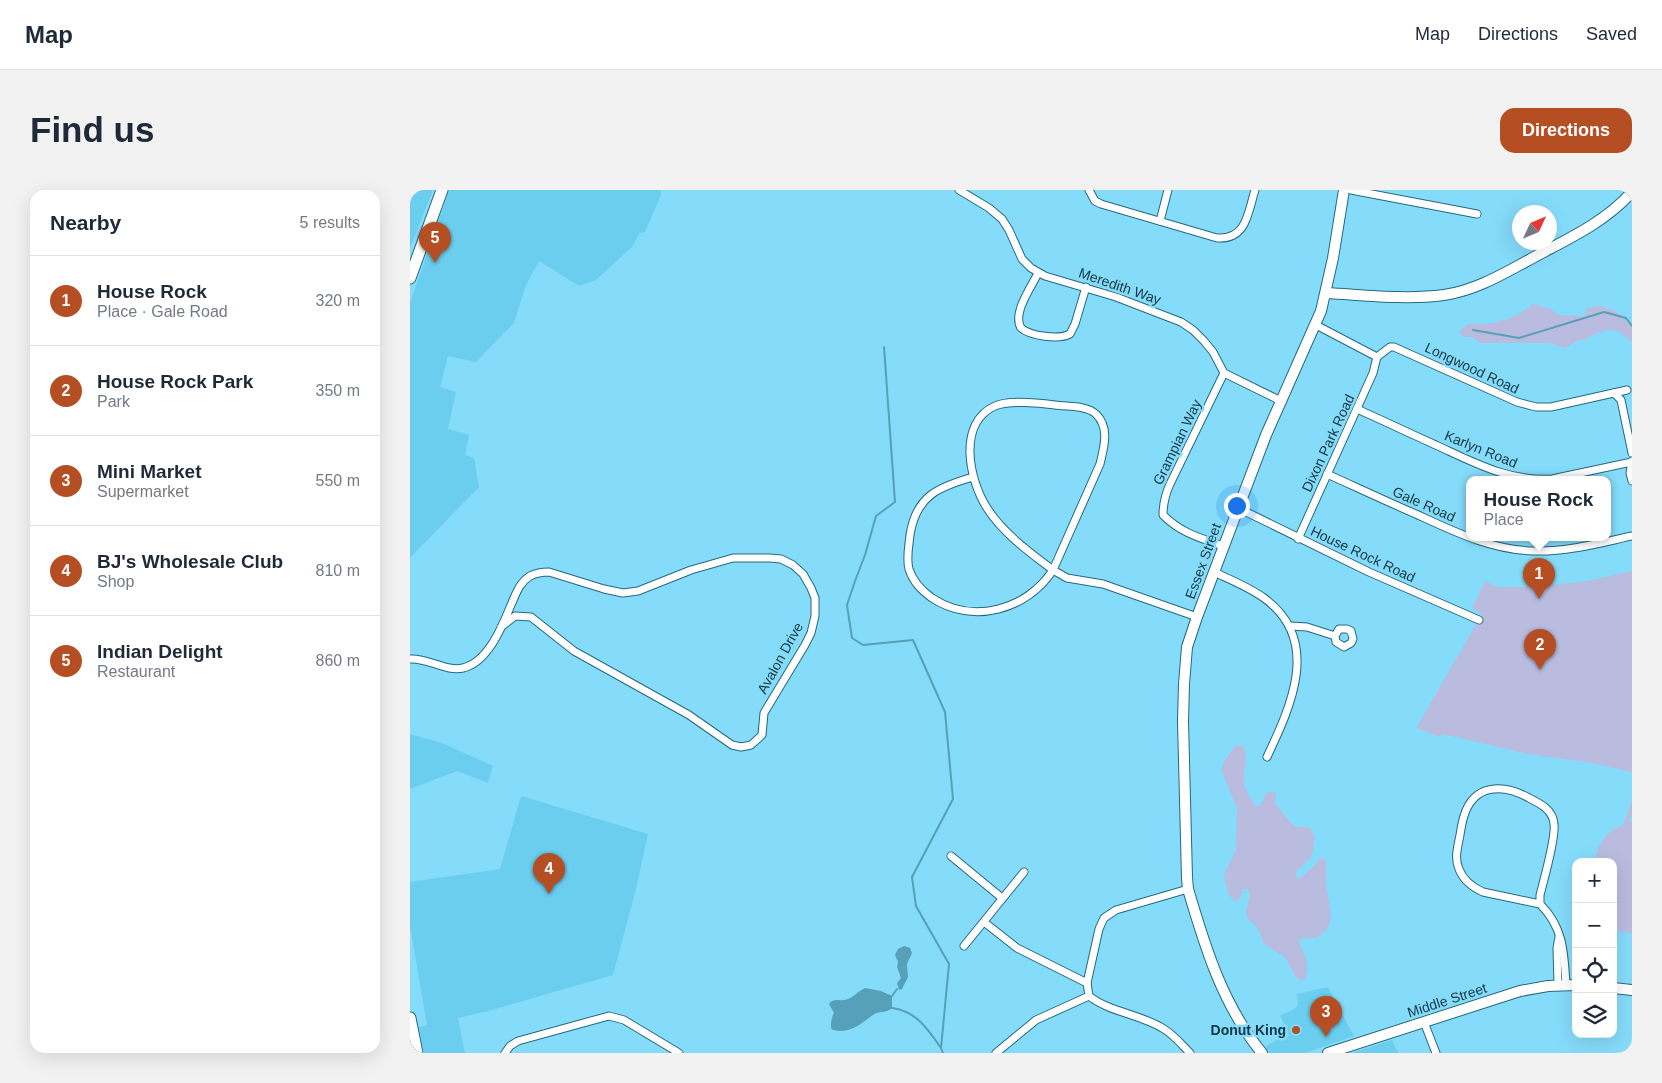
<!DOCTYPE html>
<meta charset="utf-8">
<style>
:root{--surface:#fff;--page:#f2f2f3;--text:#1f2937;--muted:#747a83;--line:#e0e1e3;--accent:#b54f23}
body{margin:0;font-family:Helvetica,sans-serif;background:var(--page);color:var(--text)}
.controls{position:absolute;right:15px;bottom:15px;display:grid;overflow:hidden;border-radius:10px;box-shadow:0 5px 20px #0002}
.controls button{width:45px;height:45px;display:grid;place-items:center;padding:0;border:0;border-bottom:1px solid var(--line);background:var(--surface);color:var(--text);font:25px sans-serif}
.compass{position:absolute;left:1102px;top:15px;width:45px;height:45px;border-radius:50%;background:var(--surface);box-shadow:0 5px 20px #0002;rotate:46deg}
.you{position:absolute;left:826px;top:315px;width:18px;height:18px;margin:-12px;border:4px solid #fff;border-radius:50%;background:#1a73e8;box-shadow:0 0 0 8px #1a73e833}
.badge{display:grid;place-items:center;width:32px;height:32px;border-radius:50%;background:var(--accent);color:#fff;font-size:16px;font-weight:700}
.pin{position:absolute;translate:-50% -41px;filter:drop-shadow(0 1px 2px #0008)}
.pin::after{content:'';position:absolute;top:26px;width:18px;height:15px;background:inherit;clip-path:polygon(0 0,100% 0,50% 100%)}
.popup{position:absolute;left:1056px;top:286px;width:145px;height:65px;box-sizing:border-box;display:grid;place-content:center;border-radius:10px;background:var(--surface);filter:drop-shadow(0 1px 4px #0005);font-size:16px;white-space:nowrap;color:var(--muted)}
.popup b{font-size:19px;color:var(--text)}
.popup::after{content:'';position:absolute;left:50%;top:100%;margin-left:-10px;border:10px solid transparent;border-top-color:var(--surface)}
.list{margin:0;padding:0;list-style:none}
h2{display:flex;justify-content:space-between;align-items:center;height:65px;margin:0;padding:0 20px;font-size:21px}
h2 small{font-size:16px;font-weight:400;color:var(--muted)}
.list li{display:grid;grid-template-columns:32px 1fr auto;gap:15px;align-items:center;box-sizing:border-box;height:90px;padding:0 20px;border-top:1px solid var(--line)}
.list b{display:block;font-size:19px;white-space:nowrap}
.list p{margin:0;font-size:16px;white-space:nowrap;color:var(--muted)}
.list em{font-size:16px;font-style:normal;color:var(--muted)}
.icon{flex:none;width:28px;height:28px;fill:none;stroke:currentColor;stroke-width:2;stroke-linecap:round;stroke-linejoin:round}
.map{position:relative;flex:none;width:1222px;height:863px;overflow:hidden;border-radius:15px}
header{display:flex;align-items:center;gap:30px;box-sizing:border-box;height:70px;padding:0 25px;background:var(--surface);border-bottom:1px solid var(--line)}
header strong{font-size:24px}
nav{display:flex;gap:28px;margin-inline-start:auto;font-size:18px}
.intro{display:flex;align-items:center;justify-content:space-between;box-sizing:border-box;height:120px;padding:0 30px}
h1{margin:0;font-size:35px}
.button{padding:12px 22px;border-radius:15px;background:var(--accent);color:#fff;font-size:18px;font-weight:700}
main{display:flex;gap:30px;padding:0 30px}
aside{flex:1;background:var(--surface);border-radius:15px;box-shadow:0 5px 20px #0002}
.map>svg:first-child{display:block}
</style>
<header>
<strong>Map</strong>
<nav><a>Map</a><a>Directions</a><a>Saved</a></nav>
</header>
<div class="intro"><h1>Find us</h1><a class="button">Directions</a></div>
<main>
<aside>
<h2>Nearby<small>5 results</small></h2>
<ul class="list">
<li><span class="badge">1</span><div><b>House Rock</b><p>Place · Gale Road</p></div><em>320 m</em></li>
<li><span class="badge">2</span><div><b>House Rock Park</b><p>Park</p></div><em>350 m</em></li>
<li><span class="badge">3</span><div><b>Mini Market</b><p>Supermarket</p></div><em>550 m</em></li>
<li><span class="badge">4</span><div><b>BJ's Wholesale Club</b><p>Shop</p></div><em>810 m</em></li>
<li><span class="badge">5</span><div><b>Indian Delight</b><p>Restaurant</p></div><em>860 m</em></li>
</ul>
</aside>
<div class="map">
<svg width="1222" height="863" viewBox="0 0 1222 863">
<rect width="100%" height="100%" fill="#85dcfa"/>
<g fill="#6cceee">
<path d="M 0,0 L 23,0 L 0,58 Z"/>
<path d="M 39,0 L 251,0 L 251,5 L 235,42 L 230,43 L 222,57 L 186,90 L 169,96 L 129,71 L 116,95 L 104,133 L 66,172 L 38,166 L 30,197 L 46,202 L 38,239 L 59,245 L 55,265 L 64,268 L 69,297 L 0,368 L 0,113 Z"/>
<path d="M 0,544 L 32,553 L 83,576 L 78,593 L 47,581 L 0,599 Z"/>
<path d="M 111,606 L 238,644 L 226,699 L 203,785 L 78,821 L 48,828 L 55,863 L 14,863 L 9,837 L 17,835 L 0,736 L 0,692 L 90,679 Z"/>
<path d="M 918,797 L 944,846 L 895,863 L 859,863 L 855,857 L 867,850 L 879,846 L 870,825 L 883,820 L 888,816 L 887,804 Z"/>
<path d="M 982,850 L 988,863 L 942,863 Z"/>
</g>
<g fill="#b9bcdf">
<path d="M 1123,114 L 1139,118 L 1149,125 L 1175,126 L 1176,119 C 1195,110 1209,123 1222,135 L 1222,152 C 1204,135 1196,138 1176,149 C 1172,150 1168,150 1165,152 C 1161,154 1159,157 1155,158 L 1139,153 L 1070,153 L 1062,147 L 1053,147 L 1049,142 L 1058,134 C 1063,133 1069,135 1074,134 C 1091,133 1110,125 1123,114 Z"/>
<path d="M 1222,381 L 1222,582 L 1177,572 L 1118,564 L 1033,544 L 1029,547 L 1006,538 L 1072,424 L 1062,418 L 1075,391 L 1088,397 L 1123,397 L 1177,391 Z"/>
<path d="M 826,555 L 831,555 C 841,564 833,578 834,590 C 835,599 840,609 846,616 L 850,616 L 855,605 L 858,602 L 866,602 L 865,613 L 880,632 L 886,637 L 897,637 L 901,639 L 905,646 L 902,666 L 886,682 L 886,687 L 890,688 L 904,676 L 909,668 L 913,668 L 916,671 L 916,693 L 921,726 L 920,732 L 917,739 L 907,748 L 892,748 L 889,752 C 893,764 904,780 892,791 L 885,786 L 876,768 L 854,754 L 847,737 L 837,728 L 836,722 L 840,706 L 838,699 L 833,699 L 830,708 L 826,711 L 823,710 L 818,703 L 814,684 L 826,660 L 827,618 L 811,580 L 814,571 Z"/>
<path d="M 1222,611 L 1222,624 L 1219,633 L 1222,632 L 1222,743 L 1209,741 L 1203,735 L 1203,672 L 1184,672 C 1188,654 1196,641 1213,635 Z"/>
</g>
<g fill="#56a0b9">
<path d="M 494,756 L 500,758 L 502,763 L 497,774 L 498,787 L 492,799 L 489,800 L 487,793 L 491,788 L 487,777 L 488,772 L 485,765 L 488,759 Z"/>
<path d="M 455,798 L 471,801 L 482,806 L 482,818 C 476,824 469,820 463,825 C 450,834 441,844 423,840 L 421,838 C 421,833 421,828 424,823 L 419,814 C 424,808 427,811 434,810 C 441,810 448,801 455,798 Z"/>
</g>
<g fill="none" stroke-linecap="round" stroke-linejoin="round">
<g stroke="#56a0b9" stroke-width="2">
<path d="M 1063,140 L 1109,148 L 1194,122 L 1216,128 L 1222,136"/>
<path d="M 474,157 L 485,312 L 466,326 L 455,365 L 445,391 L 437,415 L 442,448 L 453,455 L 503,450 L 535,522 L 543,609 L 502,687 L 506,716 L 539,774 L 531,858 L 533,863"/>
<path d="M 482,806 L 487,799"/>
<path d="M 482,818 C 506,821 518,839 531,858"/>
</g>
<g stroke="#24697e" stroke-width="9">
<g id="street">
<path d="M 549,0 L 579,18 L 592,29 L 599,40 L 612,69 L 621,78 L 635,86 L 706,107 L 771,132 L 783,140 L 794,151 L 803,162 L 814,183 L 871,211"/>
<path d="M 679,0 L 685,11 L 691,14 L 807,48 C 837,50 838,22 845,0"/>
<path d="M 941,0 L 1067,24"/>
<path d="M 750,31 L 758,0"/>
<path d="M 628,83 C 621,98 602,123 611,138 C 620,146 649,150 660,144 L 665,134 L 676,97"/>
<path d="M 906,135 L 967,167"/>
<path d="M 967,167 L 980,157 L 984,157 L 1107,212 L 1126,217 L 1141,217 L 1217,200"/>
<path d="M 1204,203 L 1211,210 L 1222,263"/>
<path d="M 947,219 C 974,231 1001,244 1028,256 C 1065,273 1100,292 1142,289 L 1222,272"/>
<path d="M 1222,271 L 1220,283 L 1222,291"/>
<path d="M 917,284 C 948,298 978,312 1008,325 C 1045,342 1082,360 1124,361 C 1157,362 1190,353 1222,346"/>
<path d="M 563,287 C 528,297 506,306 500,345 C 499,356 496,368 499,379 C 503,392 511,400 522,408 C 563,435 617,420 643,380 C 619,362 593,343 577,318 C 559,290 547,233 585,216 C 598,210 630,213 645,215 C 658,217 676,215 686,224 C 700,238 694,257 690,274 L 643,380 L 657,388 L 693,394 L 787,427"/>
<path d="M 828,318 L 959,382 L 1069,430"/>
<path d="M 888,349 L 963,183 L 967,167"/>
<path d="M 813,356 C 790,348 771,343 753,325 C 753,313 755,305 760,294 L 814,183"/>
<path d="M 804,382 C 821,390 839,397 854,408 C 912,450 881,516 857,567"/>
<path d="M 880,436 L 897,437 L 925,446 L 929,439 L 937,439 L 941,441 L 943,449 L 941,453 L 934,457 L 926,452 L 925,446"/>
<path d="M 0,469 C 19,468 36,482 53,478 C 78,472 92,437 101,415 C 106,404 109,393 120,386 C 126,383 132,382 139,382 L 194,399 L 213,403 L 228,401 L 281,380 L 323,368 L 360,368 L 371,369 L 383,375 L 393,384 L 401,398 L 405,408 L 405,426 L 401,443 L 395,455 L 354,523 L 352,545 L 341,555 L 331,557 L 322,555 L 279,525 L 164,461 L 121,427 L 105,426 L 91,437"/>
<path d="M 541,666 L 592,708"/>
<path d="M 1130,714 L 1073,702 C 1062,697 1053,690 1049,679 C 1044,668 1048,656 1050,645 C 1051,639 1052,632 1054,626 C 1064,593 1094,594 1119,608 C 1131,614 1143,620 1144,634 C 1146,648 1134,689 1130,705 L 1130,714 C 1154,738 1154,763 1156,795"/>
<path d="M 574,732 L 607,758 L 677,793"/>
<path d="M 554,756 L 614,682"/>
<path d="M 1148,795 L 1147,758 L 1149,747"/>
<path d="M 679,806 C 701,823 731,824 754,839 C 764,845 772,855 780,863"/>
<path d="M 1014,832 L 1026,863"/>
<path d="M 95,863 L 100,856 L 108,851 L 199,826 L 214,830 L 269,863"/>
<path d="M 586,863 L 626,830 L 679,806 L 677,793 L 689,739 L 694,728 L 706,720 L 778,699"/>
</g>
</g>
<g stroke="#24697e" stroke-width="12">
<g id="secondary">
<path d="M 916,103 C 955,105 995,110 1034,105 C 1068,100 1098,81 1128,65 C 1162,47 1196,31 1222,2"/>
<path d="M 1203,798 L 1222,800"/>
<path d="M 852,863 C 813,816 795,757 778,699 L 777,688 L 773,531 L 774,494 L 777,457 L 787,427 L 856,245 L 911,121 L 923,68 L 934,0"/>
<path d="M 918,863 L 1110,801 L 1138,796 L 1166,795"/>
</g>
</g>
<g stroke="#24697e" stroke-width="13">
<g id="primary">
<path d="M 0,88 L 32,0"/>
<path d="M 0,828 L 7,863"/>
</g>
</g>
<use href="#street" stroke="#fff" stroke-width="7"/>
<use href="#secondary" stroke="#fff" stroke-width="10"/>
<use href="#primary" stroke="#fff" stroke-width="11"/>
</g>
<circle fill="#b54f23" stroke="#85dcfa" stroke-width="2" cx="886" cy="840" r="5"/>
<g text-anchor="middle" stroke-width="5" stroke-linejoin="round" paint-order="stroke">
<g font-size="14" fill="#123743" stroke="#85dcfa">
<text transform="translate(710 96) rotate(19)" y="5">Meredith Way</text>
<text transform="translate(1062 178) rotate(25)" y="5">Longwood Road</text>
<text transform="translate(767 252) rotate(-64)" y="5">Grampian Way</text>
<text transform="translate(918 253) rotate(-65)" y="5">Dixon Park Road</text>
<text transform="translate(1071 259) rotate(22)" y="5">Karlyn Road</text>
<text transform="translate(1014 314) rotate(24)" y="5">Gale Road</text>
<text transform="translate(953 364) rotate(25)" y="5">House Rock Road</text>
<text transform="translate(793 371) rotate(-70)" y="5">Essex Street</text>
<text transform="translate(370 468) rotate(-61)" y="5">Avalon Drive</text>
<text transform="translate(1037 810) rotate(-18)" y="5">Middle Street</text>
</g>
<g font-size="14" font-weight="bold" fill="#123743" stroke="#85dcfa" text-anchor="end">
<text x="876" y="845">Donut King</text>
</g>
</g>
</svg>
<div class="controls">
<button>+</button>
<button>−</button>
<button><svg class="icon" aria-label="locate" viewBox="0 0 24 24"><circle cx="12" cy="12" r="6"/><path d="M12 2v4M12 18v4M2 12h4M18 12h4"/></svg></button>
<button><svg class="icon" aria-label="layers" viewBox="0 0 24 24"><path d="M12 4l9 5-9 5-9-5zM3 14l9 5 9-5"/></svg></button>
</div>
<svg class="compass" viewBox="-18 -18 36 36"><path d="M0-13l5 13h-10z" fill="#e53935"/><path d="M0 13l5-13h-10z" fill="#747a83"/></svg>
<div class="you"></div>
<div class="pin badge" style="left:1129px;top:409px">1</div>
<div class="popup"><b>House Rock</b>Place</div>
<div class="pin badge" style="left:1130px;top:480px">2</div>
<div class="pin badge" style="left:916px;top:847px">3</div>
<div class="pin badge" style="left:139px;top:704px">4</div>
<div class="pin badge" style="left:25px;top:73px">5</div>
</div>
</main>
